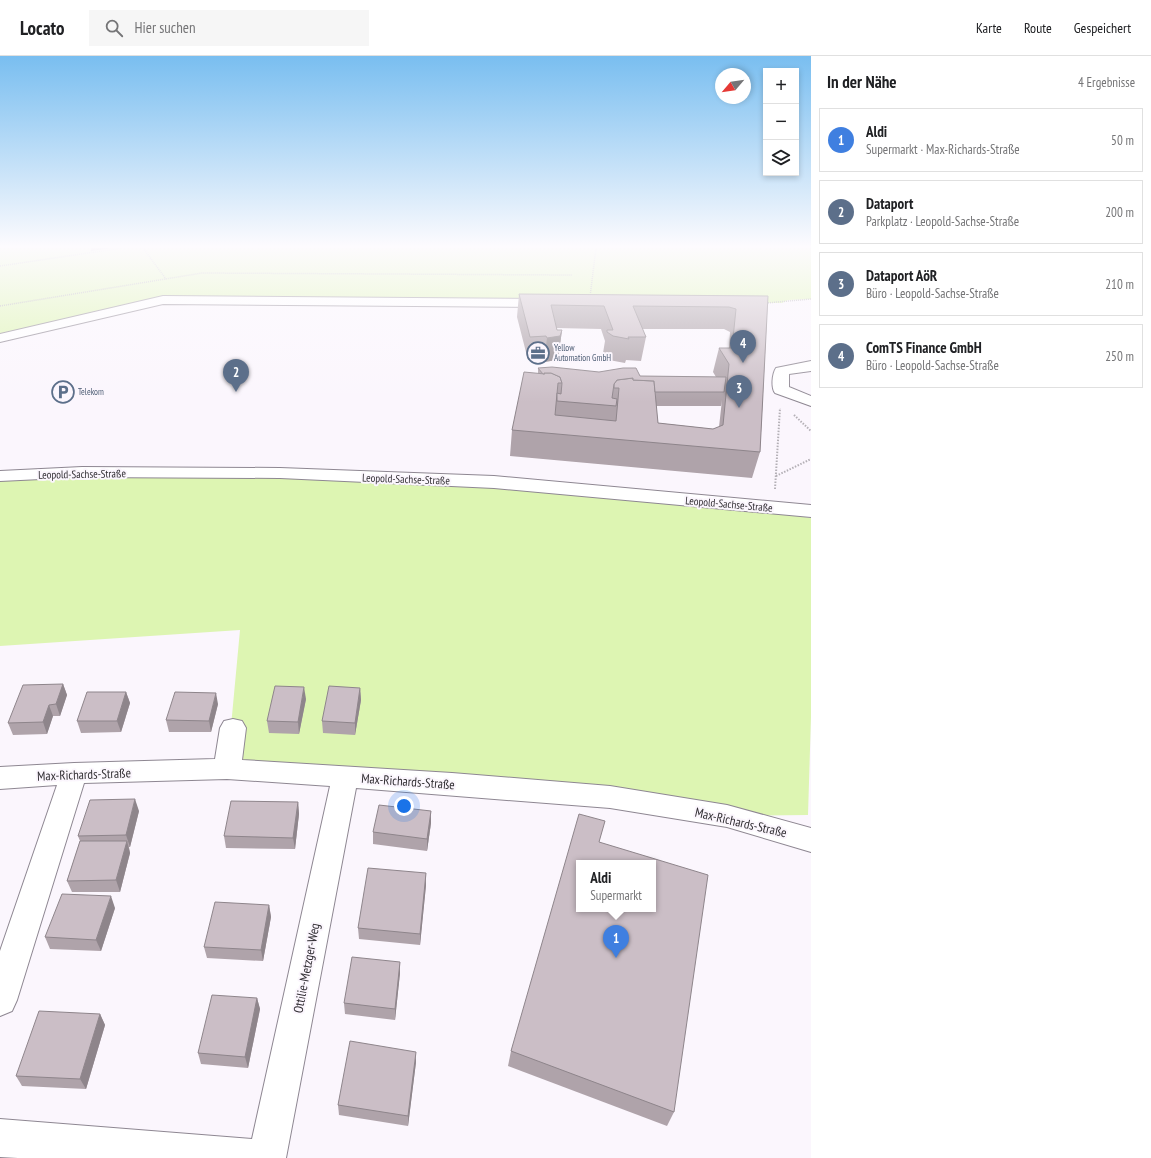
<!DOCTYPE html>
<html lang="de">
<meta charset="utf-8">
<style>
:root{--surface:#fff;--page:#f6f6f6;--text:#202124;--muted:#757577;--line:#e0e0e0;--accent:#178b45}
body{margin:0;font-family:"PT Sans Narrow",sans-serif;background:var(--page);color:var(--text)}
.controls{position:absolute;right:12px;top:12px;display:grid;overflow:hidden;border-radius:0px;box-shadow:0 2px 6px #0003}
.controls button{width:36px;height:36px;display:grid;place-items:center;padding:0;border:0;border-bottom:1px solid var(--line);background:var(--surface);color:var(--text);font:20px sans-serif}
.compass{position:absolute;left:715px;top:12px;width:36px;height:36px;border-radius:50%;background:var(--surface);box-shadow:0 2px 6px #0003;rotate:241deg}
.you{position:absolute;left:404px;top:750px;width:14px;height:14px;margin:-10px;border:3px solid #fff;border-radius:50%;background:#1a73e8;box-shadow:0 0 0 6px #1a73e833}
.badge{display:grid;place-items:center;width:26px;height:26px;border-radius:50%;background:var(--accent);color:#fff;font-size:13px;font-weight:700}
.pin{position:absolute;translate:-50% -33px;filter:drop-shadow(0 1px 2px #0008)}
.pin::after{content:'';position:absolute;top:21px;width:14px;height:12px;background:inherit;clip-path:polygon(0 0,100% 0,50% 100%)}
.popup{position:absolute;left:576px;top:804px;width:80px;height:52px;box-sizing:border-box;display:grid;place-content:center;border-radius:0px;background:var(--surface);filter:drop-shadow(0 1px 3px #0005);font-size:13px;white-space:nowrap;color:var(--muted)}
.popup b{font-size:15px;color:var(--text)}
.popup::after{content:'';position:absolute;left:50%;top:100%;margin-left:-8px;border:8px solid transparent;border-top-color:var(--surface)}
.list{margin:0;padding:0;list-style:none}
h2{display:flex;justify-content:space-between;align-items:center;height:52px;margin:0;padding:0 16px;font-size:17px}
h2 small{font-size:13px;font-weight:400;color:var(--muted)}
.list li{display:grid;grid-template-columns:26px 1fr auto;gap:12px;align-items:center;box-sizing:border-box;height:64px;margin:0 8px 8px;padding:0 8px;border:1px solid var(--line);border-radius:0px}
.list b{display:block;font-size:15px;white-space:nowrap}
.list p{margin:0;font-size:13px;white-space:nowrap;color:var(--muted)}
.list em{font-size:13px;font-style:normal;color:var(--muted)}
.icon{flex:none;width:22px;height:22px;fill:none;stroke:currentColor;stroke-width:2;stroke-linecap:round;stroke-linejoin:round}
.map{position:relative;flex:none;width:811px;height:1102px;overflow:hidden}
header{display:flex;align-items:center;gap:24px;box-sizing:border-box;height:56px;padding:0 20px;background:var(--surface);border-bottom:1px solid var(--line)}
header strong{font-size:19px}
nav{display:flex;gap:22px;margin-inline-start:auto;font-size:14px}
.search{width:280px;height:36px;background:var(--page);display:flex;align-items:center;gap:10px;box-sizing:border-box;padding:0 14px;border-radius:0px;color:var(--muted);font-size:15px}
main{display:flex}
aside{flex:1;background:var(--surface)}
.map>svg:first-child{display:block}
</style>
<header>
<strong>Locato</strong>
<div class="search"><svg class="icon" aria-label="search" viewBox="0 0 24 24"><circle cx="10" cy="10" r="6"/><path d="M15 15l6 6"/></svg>Hier suchen</div>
<nav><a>Karte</a><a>Route</a><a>Gespeichert</a></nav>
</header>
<main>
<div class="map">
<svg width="811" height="1102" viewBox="0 0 811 1102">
<rect width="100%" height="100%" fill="#fbf6fd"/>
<g fill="#ddf5b2">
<path d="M 0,192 L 811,192 L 811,243 L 788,244 L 782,247 L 590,247 L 162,242 L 0,279 Z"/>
<path d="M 82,416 L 494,426 L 775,456 L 811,462 L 811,661 L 808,759 L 727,760 L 227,713 L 240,574 L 0,590 L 0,423 Z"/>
</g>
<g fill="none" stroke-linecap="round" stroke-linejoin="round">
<g stroke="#8e8792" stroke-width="2">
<g id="minor">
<path d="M 163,240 L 548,243 L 553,244 L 555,247 L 553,250 L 548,251 L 163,248 L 0,286 L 0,278 Z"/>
<path d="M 811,305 L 811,315 L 789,318 L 789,331 L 811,340 L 811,350 L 775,337 C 771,332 772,318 776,312 Z"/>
<path d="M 82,411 L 280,412 L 494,420 L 811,449 L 811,461 L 494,432 L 280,422 L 82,421 L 0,425 L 0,415 Z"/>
<path d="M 233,663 L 242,665 L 246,672 L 242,704 L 452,717 L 610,730 L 727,749 L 811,772 L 811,796 L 727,771 L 610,752 L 356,732 L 286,1102 L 18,1102 L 0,1101 L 0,1063 L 252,1083 L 330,730 L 227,723 L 84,727 L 17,944 L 12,955 L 0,960 L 0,895 L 57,729 L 0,733 L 0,711 L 74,707 L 215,703 L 220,672 L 224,665 Z"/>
</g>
</g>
<g stroke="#b4b0b6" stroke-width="1.5" stroke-dasharray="1 1" stroke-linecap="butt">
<path d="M 143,192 L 166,223"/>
<path d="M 0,210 L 122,192"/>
<path d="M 590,241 L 596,192"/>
<path d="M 766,247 L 811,243"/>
<path d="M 0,250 L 202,217 L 572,219"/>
</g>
<g stroke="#b4b0b6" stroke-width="2" stroke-dasharray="1.5 1.5" stroke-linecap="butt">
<path d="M 794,359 L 811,375"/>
<path d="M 776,420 L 811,403"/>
<path d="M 775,433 L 780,352"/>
</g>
<use href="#minor" fill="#fff" fill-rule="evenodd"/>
</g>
<g fill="#afa3aa" fill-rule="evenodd">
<path d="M 519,238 L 768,240 L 760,396 L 752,422 L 510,400 L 512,374 L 538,318 L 538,312 L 640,320 L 716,321 L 713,316 L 719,292 L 729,292 L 730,276 L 724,273 L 642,273 L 646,281 L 641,305 L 626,304 L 625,307 L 609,304 L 604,300 L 603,297 L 605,285 L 601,273 L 556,272 L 557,274 L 562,274 L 559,297 L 557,304 L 544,306 L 544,304 L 528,304 L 517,261 ZM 722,344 L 719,371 L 713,373 L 658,367 L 656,350 L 721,350 Z"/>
<path d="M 63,628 L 67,639 L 60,660 L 53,660 L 47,678 L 13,679 L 8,667 Z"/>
<path d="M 360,632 L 361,644 L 355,679 L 323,677 L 322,665 Z"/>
<path d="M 126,636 L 130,647 L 121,676 L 81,677 L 77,665 Z"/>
<path d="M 306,643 L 299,678 L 269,677 L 267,665 Z"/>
<path d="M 218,648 L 211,676 L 169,676 L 166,664 Z"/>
<path d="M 298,746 L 299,758 L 295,793 L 226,792 L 224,780 Z"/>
<path d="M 139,755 L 130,791 L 129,791 L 130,797 L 120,836 L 72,836 L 67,825 L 80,785 L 78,780 Z"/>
<path d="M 431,755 L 431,767 L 427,795 L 373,788 L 373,776 Z"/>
<path d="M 600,787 L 674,1056 L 667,1070 L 508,1010 L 511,995 Z"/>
<path d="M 426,817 L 426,829 L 420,889 L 359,883 L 358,872 Z"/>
<path d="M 269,849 L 271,861 L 263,905 L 207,902 L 204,891 Z"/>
<path d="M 115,852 L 101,895 L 50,893 L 45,881 Z"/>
<path d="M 400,906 L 400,917 L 395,964 L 345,958 L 344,947 Z"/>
<path d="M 257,942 L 260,953 L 248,1012 L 201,1008 L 198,997 Z"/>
<path d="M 100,958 L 105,969 L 86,1033 L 22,1030 L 16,1020 Z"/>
<path d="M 416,1006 L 408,1070 L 339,1059 L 338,1049 Z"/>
</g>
<g fill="#8e858b">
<path d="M 91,192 L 112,192 L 91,195 Z"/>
<path d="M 562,274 L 559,297 L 557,304 L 544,306 L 547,282 Z"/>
<path d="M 63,628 L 67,639 L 60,660 L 56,648 Z"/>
<path d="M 304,631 L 306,643 L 299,678 L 298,666 Z"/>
<path d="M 360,632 L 361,644 L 355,679 L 355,667 Z"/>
<path d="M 126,636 L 130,647 L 121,676 L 117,665 Z"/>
<path d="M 216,637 L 218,648 L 211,676 L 209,665 Z"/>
<path d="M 49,649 L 53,660 L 47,678 L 43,666 Z"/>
<path d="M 135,743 L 139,755 L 130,791 L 126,779 Z"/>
<path d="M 298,746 L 299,758 L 295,793 L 293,782 Z"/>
<path d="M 431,755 L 431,767 L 427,795 L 427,783 Z"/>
<path d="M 127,785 L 130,797 L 120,836 L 116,824 Z"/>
<path d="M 426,817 L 426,829 L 420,889 L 420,878 Z"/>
<path d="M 111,840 L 115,852 L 101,895 L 96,884 Z"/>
<path d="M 269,849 L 271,861 L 263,905 L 261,894 Z"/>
<path d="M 400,906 L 400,917 L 395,964 L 395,953 Z"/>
<path d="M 257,942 L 260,953 L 248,1012 L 245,1001 Z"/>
<path d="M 100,958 L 105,969 L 86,1033 L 80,1023 Z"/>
<path d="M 416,996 L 416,1006 L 408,1070 L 408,1060 Z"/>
</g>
<g fill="#cbbec6" stroke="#8e858b" fill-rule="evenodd">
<path d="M 519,238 L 768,240 L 760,396 L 512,374 L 524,316 L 545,318 L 544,317 L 551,317 L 560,321 L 562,327 L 558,327 L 555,359 L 616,365 L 619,332 L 614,332 L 614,328 L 617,324 L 633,322 L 633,324 L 654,325 L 658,367 L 713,373 L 723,369 L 729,308 L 719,292 L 732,292 L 736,253 L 729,251 L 633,250 L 646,281 L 628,281 L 629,283 L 613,280 L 607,276 L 607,274 L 613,274 L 604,250 L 551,249 L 557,274 L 562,274 L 560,280 L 547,282 L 546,280 L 530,281 Z"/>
<path d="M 552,311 L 599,316 L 623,312 L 636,312 L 640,320 L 726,321 L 724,336 L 655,336 L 654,325 L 633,324 L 633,322 L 617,324 L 614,328 L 612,342 L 617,343 L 616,350 L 557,345 L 557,337 L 561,338 L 562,327 L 560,321 L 551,317 L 544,317 L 544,318 L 543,318 L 538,312 Z"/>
<path d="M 63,628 L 56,648 L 49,649 L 43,666 L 8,667 L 23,629 Z"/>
<path d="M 275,630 L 304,631 L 298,666 L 267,665 Z"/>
<path d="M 329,630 L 360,632 L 355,667 L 322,665 Z"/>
<path d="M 87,636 L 126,636 L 117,665 L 77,665 Z"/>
<path d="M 175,636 L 216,637 L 209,665 L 166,664 Z"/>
<path d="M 135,743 L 126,779 L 78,780 L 90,744 Z"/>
<path d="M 231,745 L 298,746 L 293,782 L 224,780 Z"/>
<path d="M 379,749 L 431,755 L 427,783 L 373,776 Z"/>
<path d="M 579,758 L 605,765 L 599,786 L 708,819 L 674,1056 L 511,995 ZM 579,807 L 653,807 L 653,853 L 579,853 Z"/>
<path d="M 80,785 L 127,785 L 116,824 L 67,825 Z"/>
<path d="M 368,812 L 426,817 L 420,878 L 358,872 Z"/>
<path d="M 62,838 L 111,840 L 96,884 L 45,881 Z"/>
<path d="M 215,846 L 269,849 L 261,894 L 204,891 Z"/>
<path d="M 352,901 L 400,906 L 395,953 L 344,947 Z"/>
<path d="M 212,939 L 257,942 L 245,1001 L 198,997 Z"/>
<path d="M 39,955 L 100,958 L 80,1023 L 16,1020 Z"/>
<path d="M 350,985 L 416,996 L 408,1060 L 338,1049 Z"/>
</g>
<linearGradient id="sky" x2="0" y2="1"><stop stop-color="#79bef0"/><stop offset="0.55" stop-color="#fdfbfe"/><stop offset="1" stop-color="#fdfbfe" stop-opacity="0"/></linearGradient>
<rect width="811" height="346" fill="url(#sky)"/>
<defs>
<g id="office-ring" transform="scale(1.15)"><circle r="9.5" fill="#fbf6fd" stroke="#5c6f8a" stroke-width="1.5"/><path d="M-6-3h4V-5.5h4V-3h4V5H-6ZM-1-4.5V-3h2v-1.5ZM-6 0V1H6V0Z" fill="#5c6f8a"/></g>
<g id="parking-ring" transform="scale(1.15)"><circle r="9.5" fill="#fbf6fd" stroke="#5c6f8a" stroke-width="1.5"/><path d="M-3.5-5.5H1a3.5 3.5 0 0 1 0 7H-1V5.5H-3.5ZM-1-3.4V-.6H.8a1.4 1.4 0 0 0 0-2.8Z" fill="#5c6f8a"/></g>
</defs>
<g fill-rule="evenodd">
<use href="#office-ring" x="538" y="297"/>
<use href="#parking-ring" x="63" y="336"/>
</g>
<g text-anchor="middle" stroke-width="4" stroke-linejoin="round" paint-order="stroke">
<g font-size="9" fill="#4e5e75" stroke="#fbf6fd" text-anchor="start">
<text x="554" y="295">Yellow<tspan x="554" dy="10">Automation GmbH</tspan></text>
<text x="78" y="339">Telekom</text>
</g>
<g font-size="11" fill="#312e33" stroke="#fbf6fd">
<text transform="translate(82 418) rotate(-1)" y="4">Leopold-Sachse-Straße</text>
<text transform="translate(406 423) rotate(2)" y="4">Leopold-Sachse-Straße</text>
<text transform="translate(729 448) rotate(5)" y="4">Leopold-Sachse-Straße</text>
</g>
<g font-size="13" fill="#312e33" stroke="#fbf6fd">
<text transform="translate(84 718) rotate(-2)" y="5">Max-Richards-Straße</text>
<text transform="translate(408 725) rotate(4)" y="5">Max-Richards-Straße</text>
<text transform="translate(741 766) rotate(13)" y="5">Max-Richards-Straße</text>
<text transform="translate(306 912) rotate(-79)" y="5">Ottilie-Metzger-Weg</text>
</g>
</g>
</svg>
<div class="controls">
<button>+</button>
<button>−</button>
<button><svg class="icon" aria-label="layers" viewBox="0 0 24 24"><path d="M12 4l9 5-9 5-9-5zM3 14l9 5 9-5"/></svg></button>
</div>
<svg class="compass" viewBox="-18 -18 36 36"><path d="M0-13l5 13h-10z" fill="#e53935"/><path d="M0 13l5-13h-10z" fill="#757577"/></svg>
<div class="you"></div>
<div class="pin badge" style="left:616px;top:902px;background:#3f7fe0">1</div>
<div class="popup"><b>Aldi</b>Supermarkt</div>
<div class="pin badge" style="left:236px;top:336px;background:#5c6f8a">2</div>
<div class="pin badge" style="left:739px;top:352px;background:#5c6f8a">3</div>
<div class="pin badge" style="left:743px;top:307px;background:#5c6f8a">4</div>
</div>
<aside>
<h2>In der Nähe<small>4 Ergebnisse</small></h2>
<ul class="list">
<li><span class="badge" style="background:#3f7fe0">1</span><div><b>Aldi</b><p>Supermarkt · Max-Richards-Straße</p></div><em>50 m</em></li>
<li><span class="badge" style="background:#5c6f8a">2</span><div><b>Dataport</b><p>Parkplatz · Leopold-Sachse-Straße</p></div><em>200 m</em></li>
<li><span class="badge" style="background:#5c6f8a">3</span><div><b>Dataport AöR</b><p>Büro · Leopold-Sachse-Straße</p></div><em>210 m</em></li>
<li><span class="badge" style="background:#5c6f8a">4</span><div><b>ComTS Finance GmbH</b><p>Büro · Leopold-Sachse-Straße</p></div><em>250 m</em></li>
</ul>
</aside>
</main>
